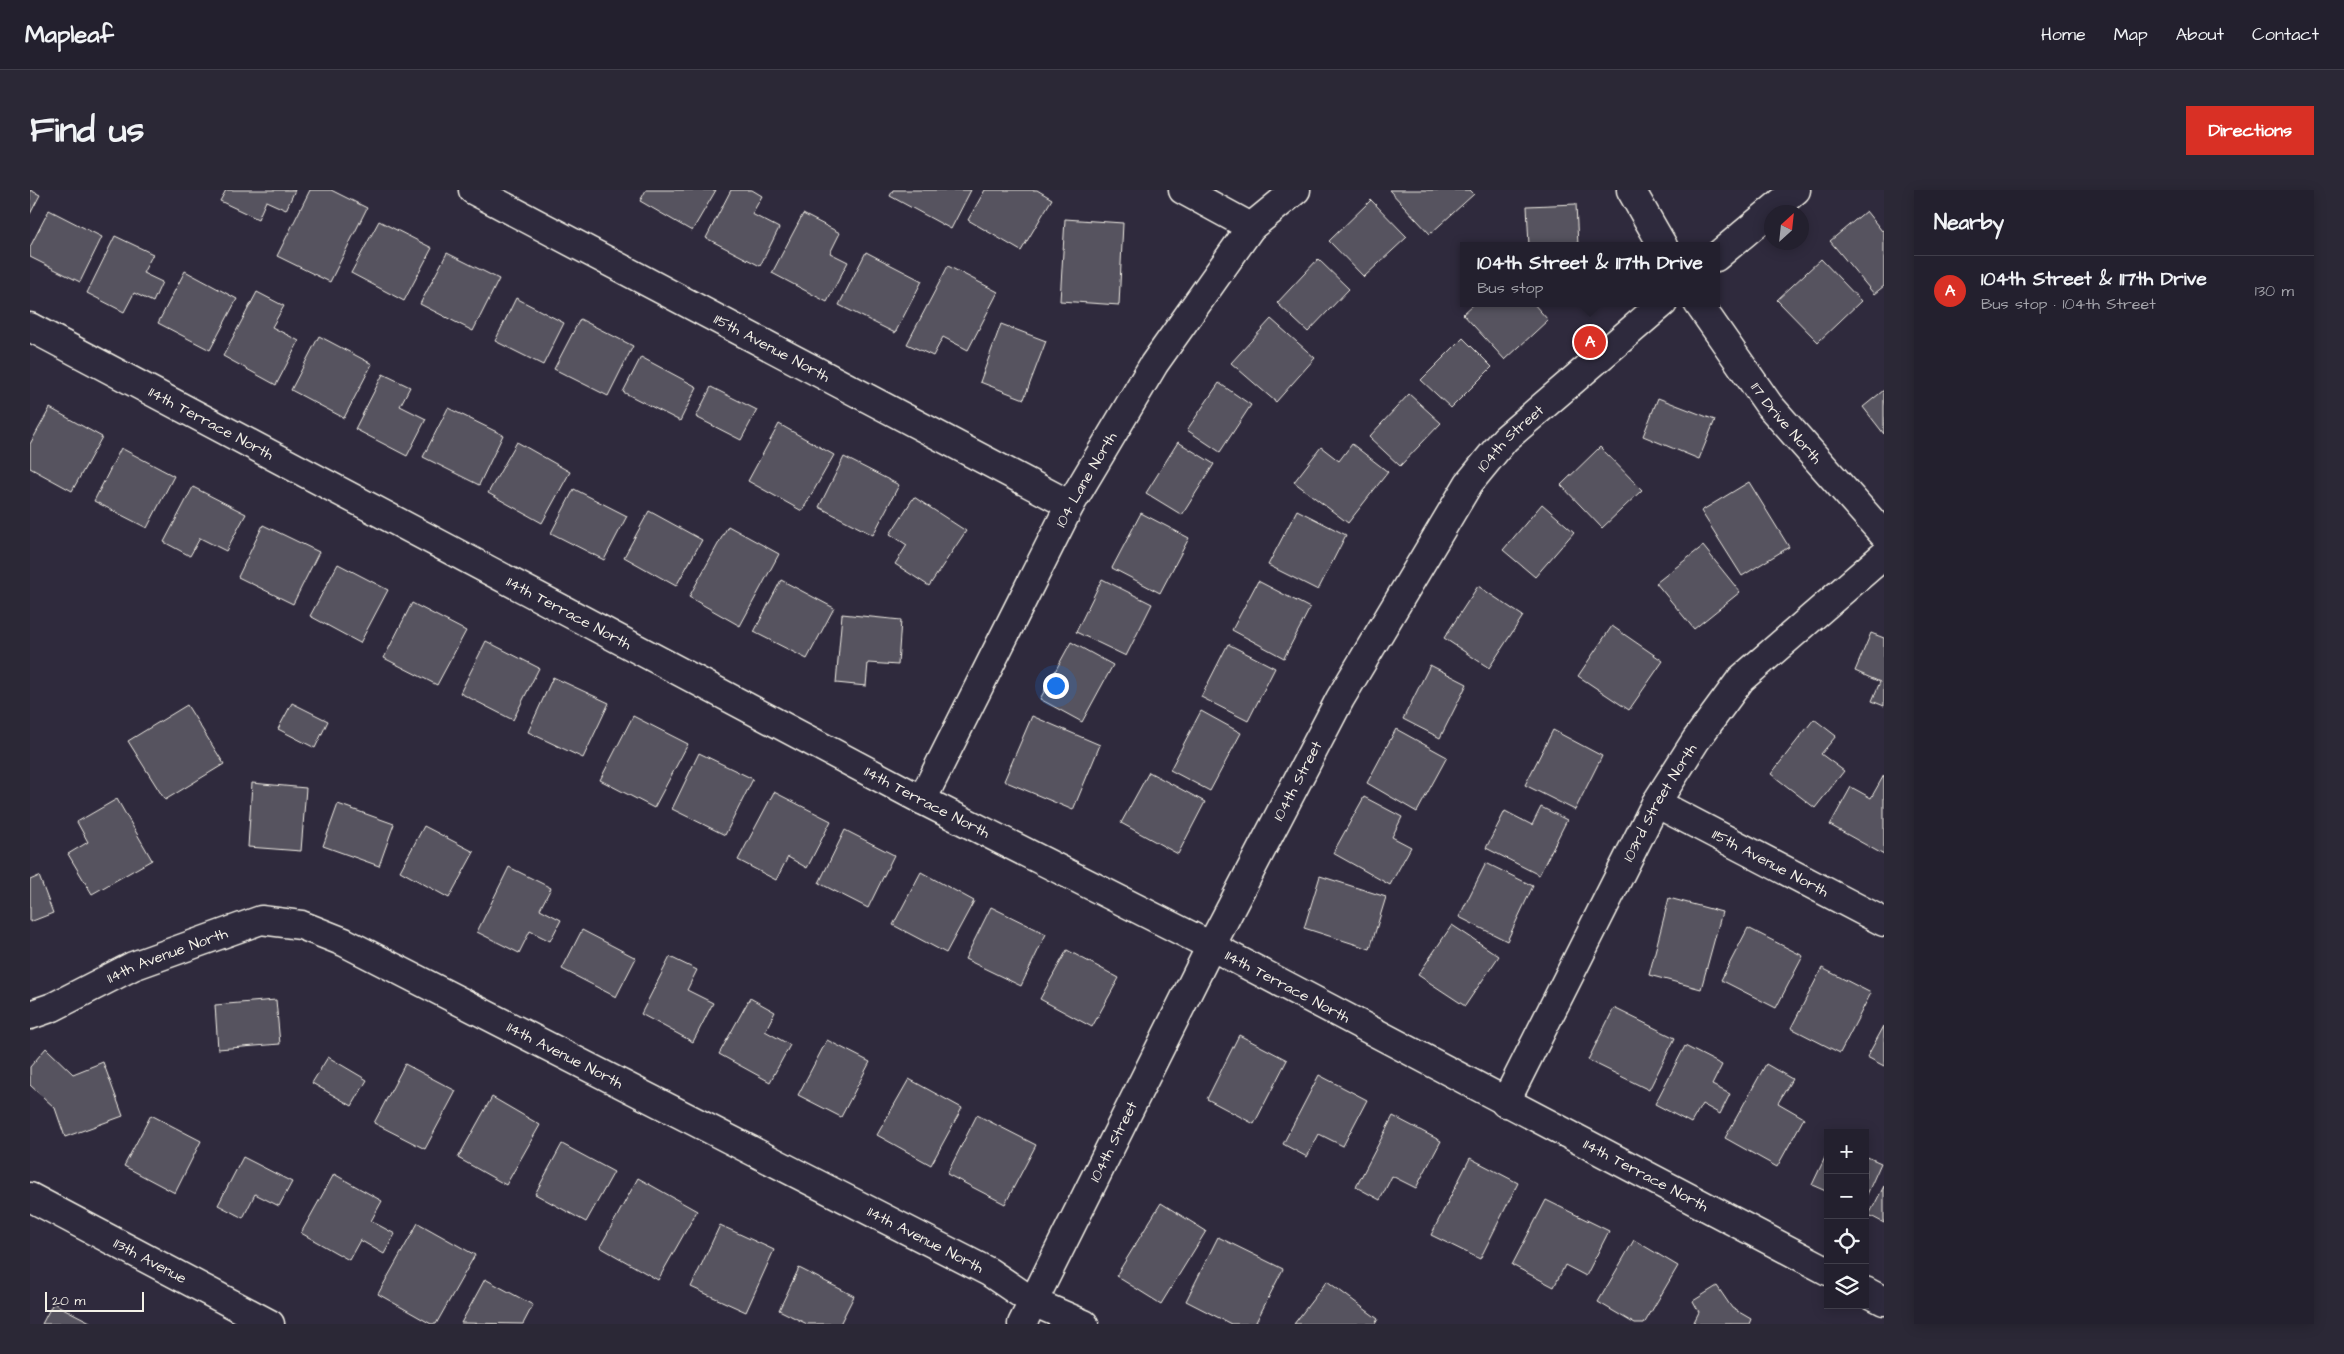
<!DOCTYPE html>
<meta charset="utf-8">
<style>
:root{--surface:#23202e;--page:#2b2836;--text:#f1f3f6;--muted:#a3a3aa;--line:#403e4a;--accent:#d93025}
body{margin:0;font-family:"Architects Daughter",sans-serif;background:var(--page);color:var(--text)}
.controls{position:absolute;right:15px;bottom:15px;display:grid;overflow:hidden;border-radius:0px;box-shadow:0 2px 12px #0003}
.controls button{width:45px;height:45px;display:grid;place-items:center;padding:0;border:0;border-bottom:1px solid var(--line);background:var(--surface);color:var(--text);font:25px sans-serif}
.compass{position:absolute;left:1734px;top:15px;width:45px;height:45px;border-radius:50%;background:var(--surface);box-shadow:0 2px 12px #0003;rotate:27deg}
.scale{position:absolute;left:15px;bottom:12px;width:99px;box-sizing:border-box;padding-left:5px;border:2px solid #f4f1e8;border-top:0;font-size:14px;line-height:18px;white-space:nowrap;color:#f4f1e8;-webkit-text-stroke:4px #2f2a3d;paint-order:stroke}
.you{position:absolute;left:1025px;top:495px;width:18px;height:18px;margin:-12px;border:4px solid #fff;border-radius:50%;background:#1a73e8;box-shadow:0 0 0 8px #1a73e833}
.badge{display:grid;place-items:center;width:32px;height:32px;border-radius:50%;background:var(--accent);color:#fff;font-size:16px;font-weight:700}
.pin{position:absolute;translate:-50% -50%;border:2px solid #fff;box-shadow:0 1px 5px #0006}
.popup{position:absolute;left:1430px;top:52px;width:260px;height:65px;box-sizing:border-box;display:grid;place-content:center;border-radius:0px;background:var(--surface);filter:drop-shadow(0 1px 4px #0005);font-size:16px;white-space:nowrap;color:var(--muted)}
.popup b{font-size:19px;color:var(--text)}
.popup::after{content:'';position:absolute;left:50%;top:100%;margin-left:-10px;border:10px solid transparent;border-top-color:var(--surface)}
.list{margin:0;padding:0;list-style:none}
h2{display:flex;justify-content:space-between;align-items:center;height:65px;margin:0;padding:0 20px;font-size:21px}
h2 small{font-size:16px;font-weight:400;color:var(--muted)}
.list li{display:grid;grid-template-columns:32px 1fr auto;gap:15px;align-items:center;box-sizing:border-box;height:70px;padding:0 20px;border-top:1px solid var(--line)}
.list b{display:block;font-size:19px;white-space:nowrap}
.list p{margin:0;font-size:16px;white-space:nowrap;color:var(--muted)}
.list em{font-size:16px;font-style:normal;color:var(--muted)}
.icon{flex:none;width:28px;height:28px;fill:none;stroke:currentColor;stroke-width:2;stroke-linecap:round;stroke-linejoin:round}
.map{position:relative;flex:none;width:1854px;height:1134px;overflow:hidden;border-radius:0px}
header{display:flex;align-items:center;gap:30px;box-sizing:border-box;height:70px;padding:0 25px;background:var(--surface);border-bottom:1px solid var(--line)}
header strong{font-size:24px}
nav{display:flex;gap:28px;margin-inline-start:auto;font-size:18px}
.intro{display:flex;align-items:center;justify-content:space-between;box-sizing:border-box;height:120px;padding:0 30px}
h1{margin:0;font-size:35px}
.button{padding:12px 22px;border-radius:0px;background:var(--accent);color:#fff;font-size:18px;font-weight:700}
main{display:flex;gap:30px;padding:0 30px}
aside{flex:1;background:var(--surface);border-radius:0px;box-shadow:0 2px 12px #0003}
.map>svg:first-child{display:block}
</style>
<header>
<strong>Mapleaf</strong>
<nav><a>Home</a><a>Map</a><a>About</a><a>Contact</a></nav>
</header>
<div class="intro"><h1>Find us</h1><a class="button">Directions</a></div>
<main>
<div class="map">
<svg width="1854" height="1134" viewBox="0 0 1854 1134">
<rect width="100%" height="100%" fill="#2f2a3d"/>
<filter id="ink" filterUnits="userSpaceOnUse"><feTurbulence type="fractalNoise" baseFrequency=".02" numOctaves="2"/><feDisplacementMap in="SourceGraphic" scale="10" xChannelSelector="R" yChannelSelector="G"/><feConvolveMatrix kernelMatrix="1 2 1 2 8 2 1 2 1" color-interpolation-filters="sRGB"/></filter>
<g filter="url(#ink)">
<g fill="#56525f" stroke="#f4f1e8">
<path d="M 0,0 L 10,5 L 0,24 Z"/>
<path d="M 196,0 L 265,0 L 256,20 L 236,11 L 228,29 L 190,11 Z"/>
<path d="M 280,0 L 301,0 L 337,18 L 300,92 L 247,66 Z"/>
<path d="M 616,0 L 686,0 L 662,41 L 610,11 Z"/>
<path d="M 701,0 L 722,0 L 732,6 L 722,24 L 749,38 L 730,76 L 676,48 Z"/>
<path d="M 863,0 L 941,0 L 921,39 L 860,6 Z"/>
<path d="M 955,0 L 1007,0 L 1022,9 L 991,61 L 938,30 Z"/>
<path d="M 1359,0 L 1440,0 L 1444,4 L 1400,44 Z"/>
<path d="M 1341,10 L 1377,47 L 1334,87 L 1299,51 Z"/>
<path d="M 1546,14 L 1548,56 L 1499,56 L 1497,16 Z"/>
<path d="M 19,20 L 72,47 L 50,92 L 0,67 L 0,57 Z"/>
<path d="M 1836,21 L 1852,41 L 1854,40 L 1854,96 L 1844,104 L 1800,51 Z"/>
<path d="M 773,24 L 810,43 L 800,63 L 818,72 L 797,112 L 742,83 Z"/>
<path d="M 1035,29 L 1093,33 L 1089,115 L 1030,111 Z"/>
<path d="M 349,31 L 402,58 L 374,111 L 321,83 Z"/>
<path d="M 85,46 L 123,64 L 113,83 L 132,92 L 123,112 L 104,103 L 94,122 L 57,103 Z"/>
<path d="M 836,62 L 892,91 L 865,143 L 809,115 Z"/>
<path d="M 417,63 L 469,89 L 443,141 L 390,114 Z"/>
<path d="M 1288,69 L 1319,99 L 1278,142 L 1247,113 Z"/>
<path d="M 1791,69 L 1831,111 L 1788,152 L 1747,110 Z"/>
<path d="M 918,76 L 968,102 L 938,160 L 913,147 L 903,166 L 877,154 Z"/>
<path d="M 155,81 L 207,109 L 180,160 L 128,133 Z"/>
<path d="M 227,102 L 254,116 L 242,137 L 269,151 L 246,195 L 193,166 Z"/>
<path d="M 486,108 L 534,133 L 513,175 L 465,151 Z"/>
<path d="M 1445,113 L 1503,113 L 1518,130 L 1475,170 L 1433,124 Z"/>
<path d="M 550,129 L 603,156 L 578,206 L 524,179 Z"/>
<path d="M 1241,129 L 1285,168 L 1246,212 L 1201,173 Z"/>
<path d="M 971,134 L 1016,151 L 994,209 L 950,192 Z"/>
<path d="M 289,146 L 342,174 L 314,228 L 261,200 Z"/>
<path d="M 1433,148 L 1462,177 L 1421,218 L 1391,190 Z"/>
<path d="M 611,167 L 667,197 L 650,231 L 593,202 Z"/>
<path d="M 353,184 L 380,197 L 370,216 L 396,229 L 377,266 L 325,239 Z"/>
<path d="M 1189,193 L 1221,215 L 1190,262 L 1157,240 Z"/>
<path d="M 681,197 L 727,220 L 711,250 L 666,227 Z"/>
<path d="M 1854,200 L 1854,244 L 1833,217 Z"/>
<path d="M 1379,204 L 1411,233 L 1370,276 L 1339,247 Z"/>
<path d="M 1628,208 L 1685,230 L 1669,269 L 1613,246 Z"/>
<path d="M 20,218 L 72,247 L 42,301 L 0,278 L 0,254 Z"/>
<path d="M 418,218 L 473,245 L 449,295 L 393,267 Z"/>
<path d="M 749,234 L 804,265 L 772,321 L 718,291 Z"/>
<path d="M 487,252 L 540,282 L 512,333 L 458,303 Z"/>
<path d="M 1148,252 L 1184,274 L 1152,325 L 1116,303 Z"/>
<path d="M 1322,254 L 1358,282 L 1318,333 L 1264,292 L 1291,257 L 1309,271 Z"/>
<path d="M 1570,257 L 1612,300 L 1572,338 L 1531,295 Z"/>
<path d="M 91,258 L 144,286 L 117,338 L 64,311 Z"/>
<path d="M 814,267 L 869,295 L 843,345 L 789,317 Z"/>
<path d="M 1719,292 L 1759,357 L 1712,386 L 1671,321 Z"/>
<path d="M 163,297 L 216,324 L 196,361 L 170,348 L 160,366 L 134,352 Z"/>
<path d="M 544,299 L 597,326 L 574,370 L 521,343 Z"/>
<path d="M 884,307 L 936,341 L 899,396 L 865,374 L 877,355 L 860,344 Z"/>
<path d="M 1512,314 L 1544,342 L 1505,387 L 1473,360 Z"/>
<path d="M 1267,320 L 1316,345 L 1288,400 L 1238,375 Z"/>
<path d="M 619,321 L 672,350 L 646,396 L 594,367 Z"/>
<path d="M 1111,323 L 1159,348 L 1130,403 L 1082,378 Z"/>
<path d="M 233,335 L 289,362 L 263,414 L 208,387 Z"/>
<path d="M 698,336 L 749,364 L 710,436 L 659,407 Z"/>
<path d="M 1673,356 L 1710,402 L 1664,439 L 1626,393 Z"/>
<path d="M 308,374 L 358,400 L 330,453 L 280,426 Z"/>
<path d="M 1072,389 L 1122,414 L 1096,466 L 1046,442 Z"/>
<path d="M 751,390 L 804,418 L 777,469 L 724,442 Z"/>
<path d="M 1228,391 L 1280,418 L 1254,468 L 1202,440 Z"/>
<path d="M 1448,396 L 1493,426 L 1459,478 L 1414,448 Z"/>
<path d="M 382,413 L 436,441 L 407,495 L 354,468 Z"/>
<path d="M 812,424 L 871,430 L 868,475 L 838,473 L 836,496 L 806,493 Z"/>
<path d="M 1582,436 L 1633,471 L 1599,520 L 1548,486 Z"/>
<path d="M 1841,443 L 1854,448 L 1854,516 L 1842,511 L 1850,492 L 1825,481 Z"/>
<path d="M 456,451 L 509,478 L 483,530 L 430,503 Z"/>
<path d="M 1041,452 L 1083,475 L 1052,532 L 1010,509 Z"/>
<path d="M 1198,454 L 1245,478 L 1218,531 L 1171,507 Z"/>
<path d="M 1400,475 L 1437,494 L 1410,548 L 1373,529 Z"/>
<path d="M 523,487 L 579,513 L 553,568 L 498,542 Z"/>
<path d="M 262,513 L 298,531 L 285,558 L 248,539 Z"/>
<path d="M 157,515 L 194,574 L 135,610 L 98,551 Z"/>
<path d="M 1171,521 L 1211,543 L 1180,601 L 1140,580 Z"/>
<path d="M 603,526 L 658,554 L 624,618 L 570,590 Z"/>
<path d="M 1002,526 L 1070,555 L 1043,620 L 974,591 Z"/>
<path d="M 1784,529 L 1806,546 L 1791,564 L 1814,581 L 1785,618 L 1741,584 Z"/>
<path d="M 1366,539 L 1417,567 L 1387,622 L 1337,593 Z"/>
<path d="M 1523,540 L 1572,566 L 1545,620 L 1495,595 Z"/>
<path d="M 669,563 L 723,589 L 695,645 L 642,619 Z"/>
<path d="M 1119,582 L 1175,612 L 1148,664 L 1091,633 Z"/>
<path d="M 1854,585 L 1854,665 L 1800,635 L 1821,597 L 1841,608 Z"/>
<path d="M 222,593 L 276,598 L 271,661 L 218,657 Z"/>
<path d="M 744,602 L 801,631 L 777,678 L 758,667 L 746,690 L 708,670 Z"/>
<path d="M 1334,607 L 1372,627 L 1362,647 L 1381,657 L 1360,695 L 1303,663 Z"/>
<path d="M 87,609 L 122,670 L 62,704 L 38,664 L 58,652 L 47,632 Z"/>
<path d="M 308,614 L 364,634 L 349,676 L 293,656 Z"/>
<path d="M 1511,617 L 1537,630 L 1509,685 L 1456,658 L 1475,621 L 1502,635 Z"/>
<path d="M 394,636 L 444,662 L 419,708 L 370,681 Z"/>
<path d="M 815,640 L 864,665 L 838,718 L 789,693 Z"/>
<path d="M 1456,673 L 1503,696 L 1477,751 L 1429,727 Z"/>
<path d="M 479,677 L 521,698 L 510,719 L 531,730 L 520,751 L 500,741 L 489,763 L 447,742 Z"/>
<path d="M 891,682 L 944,711 L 916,763 L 863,735 Z"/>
<path d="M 9,686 L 23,723 L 0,732 L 0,690 Z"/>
<path d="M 1290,686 L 1356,707 L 1340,759 L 1274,738 Z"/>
<path d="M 1639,708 L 1692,722 L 1671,799 L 1619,785 Z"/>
<path d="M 961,717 L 1016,744 L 991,796 L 935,769 Z"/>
<path d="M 1422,735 L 1469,766 L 1435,816 L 1388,785 Z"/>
<path d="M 1718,738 L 1773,766 L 1746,818 L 1691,790 Z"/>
<path d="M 552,740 L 606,768 L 586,807 L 532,779 Z"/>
<path d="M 1037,760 L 1089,788 L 1062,837 L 1010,809 Z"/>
<path d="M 640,767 L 667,780 L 657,800 L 683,813 L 663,852 L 611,824 Z"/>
<path d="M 1792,778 L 1841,803 L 1810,863 L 1761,838 Z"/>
<path d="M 720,808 L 745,822 L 735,841 L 760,855 L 740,892 L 689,864 Z"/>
<path d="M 246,810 L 250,854 L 188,859 L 185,815 Z"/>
<path d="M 1584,818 L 1645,848 L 1619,900 L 1558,870 Z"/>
<path d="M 1854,836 L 1854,876 L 1837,867 Z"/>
<path d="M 1209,845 L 1257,870 L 1224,934 L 1177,909 Z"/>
<path d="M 797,850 L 840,872 L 811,927 L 768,905 Z"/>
<path d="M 1655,856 L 1692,875 L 1682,895 L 1700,904 L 1690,924 L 1672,914 L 1661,933 L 1625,914 Z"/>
<path d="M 16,858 L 43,884 L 73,872 L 93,926 L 35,947 L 25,918 L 0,895 L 0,877 Z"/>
<path d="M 298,867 L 337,890 L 322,916 L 282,893 Z"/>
<path d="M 375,874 L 426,901 L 395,959 L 344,933 Z"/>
<path d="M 1736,874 L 1762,889 L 1748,913 L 1774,928 L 1747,977 L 1695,948 Z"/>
<path d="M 1289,885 L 1337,910 L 1313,956 L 1289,944 L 1277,967 L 1253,954 Z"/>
<path d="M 879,889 L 932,918 L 901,975 L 847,945 Z"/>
<path d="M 462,907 L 510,935 L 476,995 L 428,968 Z"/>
<path d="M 121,925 L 171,951 L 145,1003 L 94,976 Z"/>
<path d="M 947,925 L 1006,955 L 975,1014 L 917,984 Z"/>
<path d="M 1363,926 L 1411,951 L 1386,998 L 1362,986 L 1350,1010 L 1326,997 Z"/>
<path d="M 532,954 L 584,982 L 556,1032 L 505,1004 Z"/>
<path d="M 1798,961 L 1798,1002 L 1782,995 Z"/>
<path d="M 1835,966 L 1851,973 L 1835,1009 Z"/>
<path d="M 213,967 L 262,992 L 249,1016 L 225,1004 L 213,1028 L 188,1015 Z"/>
<path d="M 1440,968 L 1488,993 L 1450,1069 L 1401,1045 Z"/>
<path d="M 304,984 L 352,1011 L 341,1031 L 365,1044 L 354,1064 L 330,1050 L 319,1070 L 271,1043 Z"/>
<path d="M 608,988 L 667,1021 L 628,1090 L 570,1057 Z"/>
<path d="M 1854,996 L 1854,1033 L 1839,1025 Z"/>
<path d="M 1516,1010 L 1579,1041 L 1556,1086 L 1535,1075 L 1524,1097 L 1482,1075 Z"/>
<path d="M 1131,1013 L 1176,1041 L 1131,1114 L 1086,1086 Z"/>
<path d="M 388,1033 L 445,1065 L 406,1134 L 401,1134 L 348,1104 Z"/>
<path d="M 690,1035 L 744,1060 L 716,1122 L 661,1097 Z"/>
<path d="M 1188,1047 L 1253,1079 L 1225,1134 L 1201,1134 L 1156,1111 Z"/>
<path d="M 1604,1050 L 1648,1076 L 1614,1134 L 1605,1134 L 1568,1112 Z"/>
<path d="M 769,1078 L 824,1106 L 810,1134 L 777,1134 L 749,1120 Z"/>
<path d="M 455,1089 L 503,1115 L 493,1134 L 431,1133 Z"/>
<path d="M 1297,1091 L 1348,1129 L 1345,1134 L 1264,1134 Z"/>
<path d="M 1687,1096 L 1702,1118 L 1721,1129 L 1719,1134 L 1663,1134 L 1669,1122 L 1663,1111 Z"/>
<path d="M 23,1113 L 64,1134 L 12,1134 Z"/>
</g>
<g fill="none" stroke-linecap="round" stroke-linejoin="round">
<g stroke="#f4f1e8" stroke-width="31">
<g id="street">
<path id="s1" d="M 443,0 L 1040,315"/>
<path d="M 1153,0 L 1221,37"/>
<path d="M 1601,0 L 1633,56"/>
<path d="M 1686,67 L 1766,0"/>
<path id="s2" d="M 1668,113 L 1739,215 L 1854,345"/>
<path id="s3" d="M 0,137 L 892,610 L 1181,756 L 1798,1081"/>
<path id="s4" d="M 892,610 L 1040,315 L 1124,174 L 1221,37 L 1266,0"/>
<path id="s5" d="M 1626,613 L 1854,732"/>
<path id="s6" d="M 0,825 L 23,817 L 103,776 L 231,730 L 271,735 L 314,752 L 959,1082 L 1003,1112 L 1054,1134"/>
<path id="s7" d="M 1475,913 L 1626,613 L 1666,550 L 1711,489 L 1854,365"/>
<path id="s8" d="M 0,1007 L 240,1134"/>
<path d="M 1835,1101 L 1854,1111"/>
<path id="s9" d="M 992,1134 L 1181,756 L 1310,509 L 1439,293 L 1475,249 L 1633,113"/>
</g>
</g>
<use href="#street" stroke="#2f2a3d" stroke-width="28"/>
</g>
</g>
<g text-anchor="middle" stroke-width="5" stroke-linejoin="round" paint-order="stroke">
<g font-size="15" fill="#f4f1e8" stroke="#2f2a3d">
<text dy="5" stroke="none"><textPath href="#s1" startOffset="338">115th Avenue North</textPath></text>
<text dy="5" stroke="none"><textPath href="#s2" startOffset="149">117 Drive North</textPath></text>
<text dy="5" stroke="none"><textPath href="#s3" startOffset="205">114th Terrace North</textPath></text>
<text dy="5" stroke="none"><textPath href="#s9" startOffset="1014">104th Street</textPath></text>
<text dy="5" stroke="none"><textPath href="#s4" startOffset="360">104 Lane North</textPath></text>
<text dy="5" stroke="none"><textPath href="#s3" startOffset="610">114th Terrace North</textPath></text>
<text dy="5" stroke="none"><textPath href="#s9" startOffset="609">104th Street</textPath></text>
<text dy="5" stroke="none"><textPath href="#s3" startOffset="1015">114th Terrace North</textPath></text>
<text dy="5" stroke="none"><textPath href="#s7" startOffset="338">103rd Street North</textPath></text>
<text dy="5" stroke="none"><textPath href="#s5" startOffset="129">115th Avenue North</textPath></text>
<text dy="5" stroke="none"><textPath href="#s6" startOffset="150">114th Avenue North</textPath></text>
<text dy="5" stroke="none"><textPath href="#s3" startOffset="1420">114th Terrace North</textPath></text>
<text dy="5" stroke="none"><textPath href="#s6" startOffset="585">114th Avenue North</textPath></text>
<text dy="5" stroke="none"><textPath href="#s9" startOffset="204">104th Street</textPath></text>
<text dy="5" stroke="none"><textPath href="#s3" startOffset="1825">114th Terrace North</textPath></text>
<text dy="5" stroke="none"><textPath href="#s6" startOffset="990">114th Avenue North</textPath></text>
<text dy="5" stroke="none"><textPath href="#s8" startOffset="136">113th Avenue</textPath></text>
</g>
</g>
</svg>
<div class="controls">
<button>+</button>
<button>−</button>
<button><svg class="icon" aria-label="locate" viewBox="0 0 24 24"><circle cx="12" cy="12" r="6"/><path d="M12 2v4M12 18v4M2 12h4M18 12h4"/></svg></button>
<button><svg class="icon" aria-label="layers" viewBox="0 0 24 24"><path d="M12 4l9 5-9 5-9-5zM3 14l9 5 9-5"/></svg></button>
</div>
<svg class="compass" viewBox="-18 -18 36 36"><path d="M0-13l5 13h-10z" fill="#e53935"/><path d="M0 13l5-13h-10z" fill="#a3a3aa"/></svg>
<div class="scale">20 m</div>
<div class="you"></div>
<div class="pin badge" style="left:1560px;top:152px">A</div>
<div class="popup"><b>104th Street &amp; 117th Drive</b>Bus stop</div>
</div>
<aside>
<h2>Nearby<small></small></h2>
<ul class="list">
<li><span class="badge">A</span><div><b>104th Street &amp; 117th Drive</b><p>Bus stop · 104th Street</p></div><em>130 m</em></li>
</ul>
</aside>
</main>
